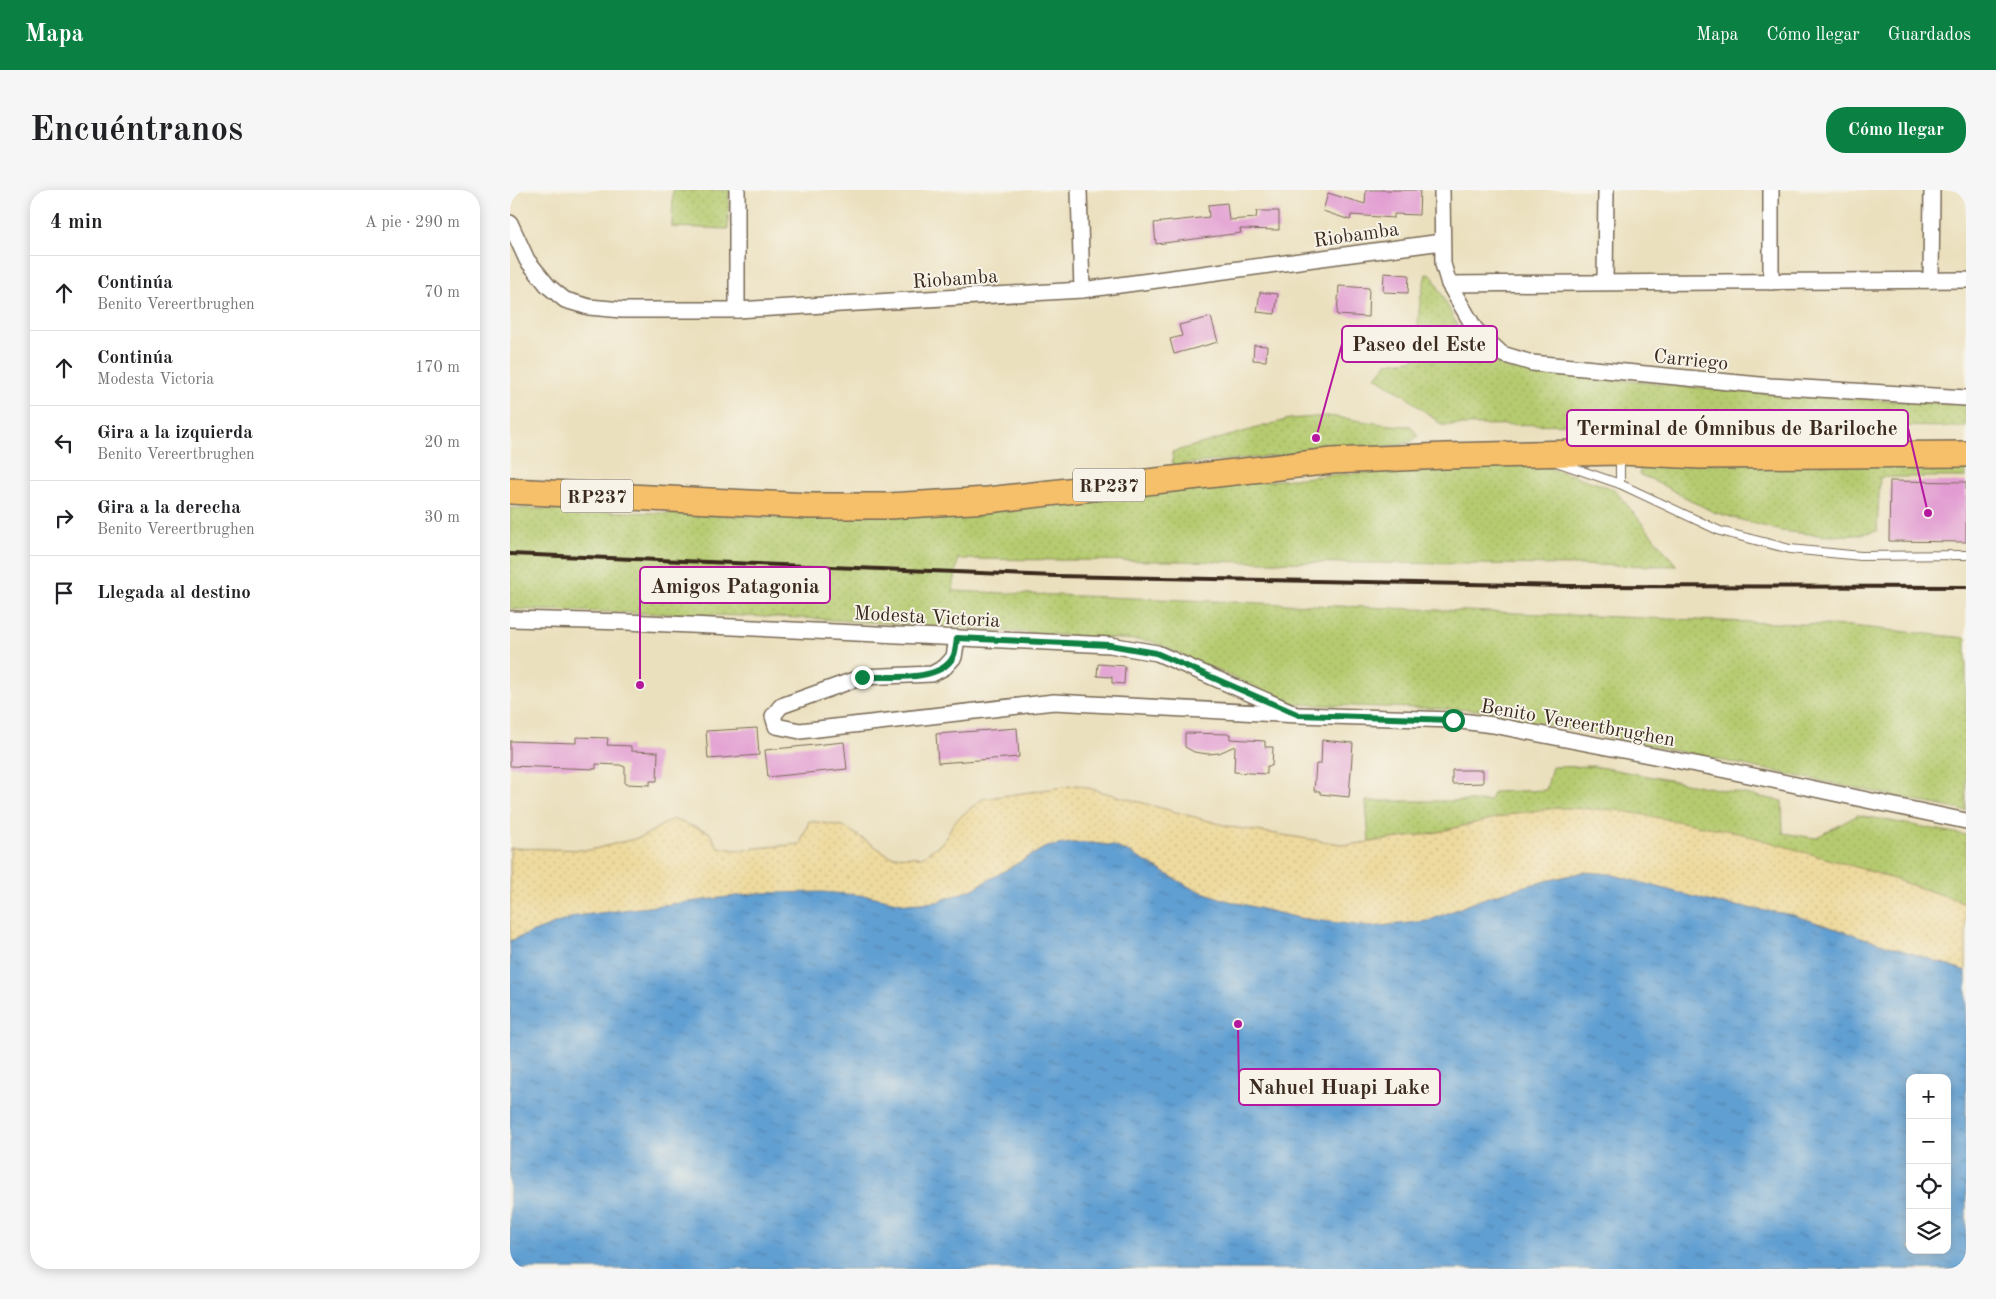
<!DOCTYPE html>
<html lang="es">
<meta charset="utf-8">
<style>
:root{--surface:#fff;--page:#f6f6f6;--text:#202124;--muted:#757577;--line:#e0e0e0;--accent:#0b8043}
body{margin:0;font-family:"Old Standard TT",serif;background:var(--page);color:var(--text)}
.controls{position:absolute;right:15px;bottom:15px;display:grid;overflow:hidden;border-radius:10px;box-shadow:0 2px 12px #0003}
.controls button{width:45px;height:45px;display:grid;place-items:center;padding:0;border:0;border-bottom:1px solid var(--line);background:var(--surface);color:var(--text);font:25px sans-serif}
.stop{position:absolute;width:15px;height:15px;margin:-11px;border:4px solid #0b8043;border-radius:50%;background:#fff}
.stop.end{background:#0b8043;border-color:#fff;box-shadow:0 1px 5px #0008}
.list{margin:0;padding:0;list-style:none}
h2{display:flex;justify-content:space-between;align-items:center;height:65px;margin:0;padding:0 20px;font-size:21px}
h2 small{font-size:16px;font-weight:400;color:var(--muted)}
.list li{display:grid;grid-template-columns:32px 1fr auto;gap:15px;align-items:center;box-sizing:border-box;height:75px;padding:0 20px;border-top:1px solid var(--line)}
.list b{display:block;font-size:19px;white-space:nowrap}
.list p{margin:0;font-size:16px;white-space:nowrap;color:var(--muted)}
.list em{font-size:16px;font-style:normal;color:var(--muted)}
.icon{flex:none;width:28px;height:28px;fill:none;stroke:currentColor;stroke-width:2;stroke-linecap:round;stroke-linejoin:round}
.map{position:relative;flex:none;width:1456px;height:1079px;overflow:hidden;border-radius:20px}
header{display:flex;align-items:center;gap:30px;box-sizing:border-box;height:70px;padding:0 25px;background:var(--accent);color:#fff}
header strong{font-size:24px}
nav{display:flex;gap:28px;margin-inline-start:auto;font-size:18px}
.intro{display:flex;align-items:center;justify-content:space-between;box-sizing:border-box;height:120px;padding:0 30px}
h1{margin:0;font-size:35px}
.button{padding:12px 22px;border-radius:20px;background:var(--accent);color:#fff;font-size:18px;font-weight:700}
main{display:flex;gap:30px;padding:0 30px}
aside{flex:1;background:var(--surface);border-radius:20px;box-shadow:0 2px 12px #0003}
.map>svg:first-child{display:block}
</style>
<header>
<strong>Mapa</strong>
<nav><a>Mapa</a><a>Cómo llegar</a><a>Guardados</a></nav>
</header>
<div class="intro"><h1>Encuéntranos</h1><a class="button">Cómo llegar</a></div>
<main>
<aside>
<h2>4 min<small>A pie · 290 m</small></h2>
<ul class="list">
<li><svg class="icon" aria-label="ahead" viewBox="0 0 24 24"><path d="M12 20V5M6 11l6-6 6 6"/></svg><div><b>Continúa</b><p>Benito Vereertbrughen</p></div><em>70 m</em></li>
<li><svg class="icon" aria-label="ahead" viewBox="0 0 24 24"><path d="M12 20V5M6 11l6-6 6 6"/></svg><div><b>Continúa</b><p>Modesta Victoria</p></div><em>170 m</em></li>
<li><svg class="icon" aria-label="left" viewBox="0 0 24 24"><path d="M17 20v-9H6M10 6l-5 5 5 5"/></svg><div><b>Gira a la izquierda</b><p>Benito Vereertbrughen</p></div><em>20 m</em></li>
<li><svg class="icon" aria-label="right" viewBox="0 0 24 24"><path d="M7 20v-9h11M14 6l5 5-5 5"/></svg><div><b>Gira a la derecha</b><p>Benito Vereertbrughen</p></div><em>30 m</em></li>
<li><svg class="icon" aria-label="arrive" viewBox="0 0 24 24"><path d="M6 21V4h12l-3 4 3 4H6"/></svg><div><b>Llegada al destino</b></div></li>
</ul>
</aside>
<div class="map">
<svg width="1456" height="1079" viewBox="0 0 1456 1079">
<defs>
<pattern id="grass-dots" width="8" height="8" patternUnits="userSpaceOnUse" patternTransform="scale(1.25)"><rect width="8" height="8" fill="#b6cb6f"/><path d="M2 2h.1M6 6h.1" fill="none" stroke="#9dae60" stroke-width="1.8" stroke-linecap="round"/></pattern>
<pattern id="sand-dots" width="8" height="8" patternUnits="userSpaceOnUse" patternTransform="scale(1.25)"><rect width="8" height="8" fill="#eeda9e"/><path d="M2 2h.1M6 6h.1" fill="none" stroke="#cdbb88" stroke-width="1.8" stroke-linecap="round"/></pattern>
<pattern id="water-ripples" width="26" height="14" patternUnits="userSpaceOnUse" patternTransform="scale(1.25)"><rect width="26" height="14" fill="#619fd2"/><path d="M2 4q2-2 4 0t4 0M15 11q2-2 4 0t4 0" fill="none" stroke="#5182aa"/></pattern>
</defs>
<rect width="100%" height="100%" fill="#f7f3e8"/>
<filter id="ink" filterUnits="userSpaceOnUse"><feTurbulence type="fractalNoise" baseFrequency=".02" numOctaves="2"/><feDisplacementMap in="SourceGraphic" scale="10" xChannelSelector="R" yChannelSelector="G"/><feConvolveMatrix kernelMatrix="1 2 1 2 8 2 1 2 1" color-interpolation-filters="sRGB"/></filter>
<filter id="wash" filterUnits="userSpaceOnUse"><feTurbulence type="fractalNoise" baseFrequency=".0096" numOctaves="4" result="noise"/><feDisplacementMap in="SourceGraphic" scale="20" xChannelSelector="R" yChannelSelector="G"/><feGaussianBlur stdDeviation="1.12" result="paint"/><feColorMatrix in="noise" values="0 0 0 0 0 0 0 0 0 0 0 0 0 0 0 0 0 1.4 0 .05"/><feComposite in="paint" operator="in"/></filter>
<g filter="url(#wash)">
<rect width="100%" height="100%" fill="#ebe0be"/>
<g fill="url(#grass-dots)" stroke="#787a46">
<path d="M 163,0 L 219,0 L 218,39 L 162,37 Z"/>
<path d="M 916,84 L 922,85 L 953,147 L 969,165 L 999,179 L 1233,202 L 1456,215 L 1456,237 L 1158,234 L 932,235 L 894,205 L 866,187 L 877,173 L 905,169 L 910,110 Z"/>
<path d="M 817,226 C 845,229 873,236 901,236 L 908,246 L 902,251 L 891,255 L 663,275 L 662,262 L 779,229 Z"/>
<path d="M 1129,273 L 1456,275 L 1456,287 L 1370,287 L 1367,341 L 1346,345 L 1318,346 L 1271,341 L 1203,322 L 1141,289 L 1130,285 Z"/>
<path d="M 1028,274 L 1104,299 L 1167,376 L 448,369 L 443,401 L 1341,436 L 1456,448 L 1456,621 L 968,520 L 784,514 L 641,451 L 295,428 L 0,419 L 0,318 L 289,328 L 497,316 L 833,284 Z"/>
<path d="M 1084,576 L 1272,611 L 1273,643 L 1305,648 L 1348,625 L 1456,645 L 1456,713 L 1356,680 L 1048,618 L 1007,623 L 920,644 L 859,652 L 856,611 L 979,611 L 984,602 L 1036,600 L 1042,577 Z"/>
</g>
<path fill="url(#sand-dots)" stroke="#94825e" d="M 567,595 L 721,637 L 837,655 L 920,644 L 1007,623 L 1048,618 L 1107,620 L 1225,642 L 1356,680 L 1456,713 L 1456,781 L 1283,725 L 1206,713 L 1100,684 L 1073,682 L 1008,698 L 975,708 L 918,731 L 861,737 L 831,734 L 789,728 L 715,710 L 681,698 L 622,664 L 604,656 L 582,653 L 536,657 L 463,699 L 427,712 L 396,714 L 360,706 L 183,712 L 66,726 L 0,751 L 0,658 L 80,660 L 132,647 L 162,629 L 199,642 L 208,657 L 225,660 L 290,654 L 299,631 L 333,636 L 380,666 L 412,667 L 433,652 L 444,632 L 472,609 Z"/>
<path fill="url(#water-ripples)" stroke="#4e6478" fill-rule="evenodd" d="M 560,653 L 582,653 L 604,656 L 622,664 L 681,698 L 715,710 L 789,728 L 861,737 L 918,731 L 975,708 L 1008,698 L 1073,682 L 1100,684 L 1206,713 L 1283,725 L 1456,781 L 1456,1079 L 0,1079 L 0,751 L 66,726 L 250,703 L 312,702 L 360,706 L 396,714 L 427,712 L 463,699 L 536,657 ZM 1400,888 L 1437,888 L 1437,1060 L 1400,1060 Z"/>
<g id="blocks">
<g fill="#e29cd2">
<path d="M 856,0 L 910,0 L 909,25 L 884,24 L 884,28 L 841,25 L 840,30 L 813,21 L 818,3 L 855,14 Z"/>
<path d="M 717,13 L 719,30 L 746,28 L 747,21 L 769,21 L 769,40 L 730,39 L 731,43 L 646,54 L 644,33 L 699,27 L 698,15 Z"/>
<path d="M 874,83 L 899,85 L 898,103 L 873,102 Z"/>
<path d="M 829,96 L 859,98 L 858,127 L 827,125 Z"/>
<path d="M 750,102 L 768,104 L 765,124 L 747,122 Z"/>
<path d="M 701,127 L 708,152 L 664,164 L 660,149 L 672,146 L 669,135 Z"/>
<path d="M 744,155 L 757,156 L 756,171 L 743,170 Z"/>
<path d="M 1380,291 L 1456,292 L 1456,352 L 1379,351 Z"/>
<path d="M 588,474 L 615,476 L 614,494 L 602,493 L 602,487 L 587,486 Z"/>
<path d="M 247,538 L 249,565 L 198,569 L 196,541 Z"/>
<path d="M 507,538 L 509,567 L 428,573 L 426,544 Z"/>
<path d="M 675,543 L 720,544 L 720,549 L 755,551 L 755,557 L 763,557 L 762,576 L 757,576 L 757,584 L 724,582 L 725,556 L 709,563 L 698,564 L 684,562 L 675,557 Z"/>
<path d="M 66,547 L 98,548 L 97,555 L 121,556 L 121,561 L 148,562 L 147,591 L 140,591 L 140,595 L 115,594 L 115,577 L 110,575 L 86,574 L 86,579 L 0,576 L 0,551 L 66,553 Z"/>
<path d="M 812,550 L 843,553 L 839,607 L 810,604 L 810,601 L 804,601 L 806,574 L 811,574 Z"/>
<path d="M 334,552 L 337,579 L 258,587 L 255,560 Z"/>
<path d="M 942,580 L 973,580 L 973,593 L 942,594 Z"/>
</g>
</g>
</g>
<g filter="url(#ink)">
<use href="#blocks" fill-opacity="0" stroke="#796a56" stroke-width="1"/>
<g fill="none" stroke-linecap="round" stroke-linejoin="round">
<g stroke="#796a56" stroke-width="10">
<g id="service">
<path d="M 1110,266 L 1110,294"/>
<path d="M 1049,273 L 1110,294 L 1210,341 L 1280,359 L 1351,366 L 1456,365"/>
</g>
</g>
<g stroke="#796a56" stroke-width="18">
<g id="minor">
<path d="M 569,0 L 572,100"/>
<path d="M 932,0 L 933,74 L 939,94 L 965,139 L 992,164 L 1022,173 L 1260,196 L 1456,208"/>
<path d="M 0,33 L 17,70 L 38,96 L 55,110 L 79,117 L 112,120 L 227,120 L 572,100 L 932,52"/>
<path d="M 1421,90 L 1422,0"/>
<path d="M 1095,91 L 1096,0"/>
<path d="M 1261,92 L 1261,0"/>
<path d="M 939,94 L 1456,90"/>
<path d="M 227,120 L 227,0"/>
<path d="M 0,429 L 116,432 L 600,455 L 647,463 L 780,521"/>
<path d="M 447,448 L 444,467 L 435,477 L 422,484 L 352,487 L 271,516 L 263,526 L 266,536 L 290,541 L 544,512 L 789,525 L 943,530 L 983,535 L 1201,577 L 1456,631"/>
</g>
</g>
<g stroke="#796a56" stroke-width="28">
<path id="primary" d="M 0,301 L 299,316 L 379,316 L 478,310 L 822,271 L 935,266 L 1110,262 L 1191,266 L 1456,264"/>
</g>
<use href="#service" stroke="#fff" stroke-width="8"/>
<use href="#minor" stroke="#fff" stroke-width="15"/>
<use href="#primary" stroke="#f6c06b" stroke-width="25"/>
<path stroke="#3b2a1e" stroke-width="4" d="M 0,364 L 546,386 L 1058,396 L 1456,397"/>
</g>
</g>
<g fill="none" stroke-linecap="round" stroke-linejoin="round" filter="url(#ink)">
<path stroke="#0b8043" stroke-width="6" d="M 352,487 C 376,486 430,493 443,467 C 446,462 446,454 447,448 L 600,455 L 646,463 L 789,525 L 943,530"/>
</g>
<g text-anchor="middle" stroke-width="4" stroke-linejoin="round" paint-order="stroke">
<g fill="#f7f3e8" stroke="#73665b" stroke-width="1">
<rect x="563" y="278.5" width="72" height="33" rx="4"/>
<rect x="51" y="289.5" width="72" height="33" rx="4"/>
</g>
<g font-size="19" font-weight="bold" fill="#3b2a1e">
<text x="599" y="302">RP237</text>
<text x="87" y="313">RP237</text>
</g>
<g font-size="20" fill="#3b2a1e" stroke="#f7f3e8">
<text transform="translate(846 44) rotate(-8)" y="7">Riobamba</text>
<text transform="translate(445 88) rotate(-4)" y="7">Riobamba</text>
<text transform="translate(1181 169) rotate(6)" y="7">Carriego</text>
<text transform="translate(417 426) rotate(3)" y="7">Modesta Victoria</text>
<text transform="translate(1068 532) rotate(10)" y="7">Benito Vereertbrughen</text>
</g>
</g>
<path fill="none" stroke="#b5179e" stroke-width="2" d="M806 248L832 154M1418 323L1398 238M130 495L130 395M728 834L729 897"/>
<g fill="#b5179e" stroke="#f7f3e8" stroke-width="2">
<circle cx="806" cy="248" r="5"/>
<circle cx="1418" cy="323" r="5"/>
<circle cx="130" cy="495" r="5"/>
<circle cx="728" cy="834" r="5"/>
</g>
<g fill="#f7f3e8" stroke="#b5179e" stroke-width="2">
<rect x="832" y="136" width="155" height="36" rx="5"/>
<rect x="1057" y="220" width="341" height="36" rx="5"/>
<rect x="130" y="377" width="190" height="36" rx="5"/>
<rect x="729" y="879" width="201" height="36" rx="5"/>
</g>
<g font-size="21" text-anchor="middle" font-weight="bold" fill="#3b2a1e">
<text x="909" y="161">Paseo del Este</text>
<text x="1227" y="245">Terminal de Ómnibus de Bariloche</text>
<text x="225" y="403">Amigos Patagonia</text>
<text x="829" y="904">Nahuel Huapi Lake</text>
</g>
</svg>
<div class="controls">
<button>+</button>
<button>−</button>
<button><svg class="icon" aria-label="locate" viewBox="0 0 24 24"><circle cx="12" cy="12" r="6"/><path d="M12 2v4M12 18v4M2 12h4M18 12h4"/></svg></button>
<button><svg class="icon" aria-label="layers" viewBox="0 0 24 24"><path d="M12 4l9 5-9 5-9-5zM3 14l9 5 9-5"/></svg></button>
</div>
<div class="stop" style="left:943px;top:530px"></div>
<div class="stop end" style="left:352px;top:487px"></div>
</div>
</main>
